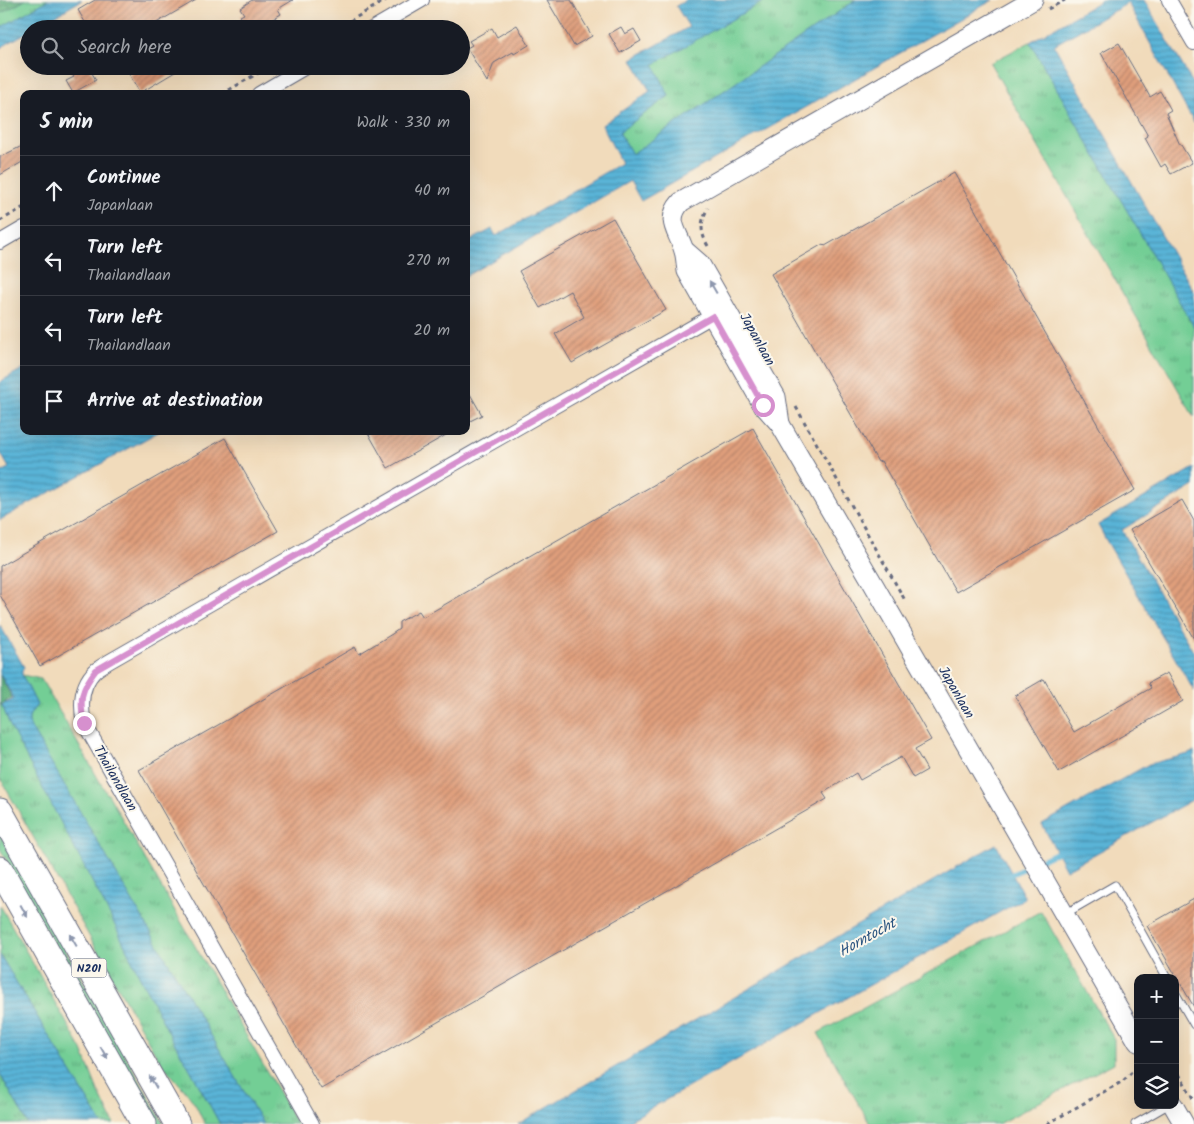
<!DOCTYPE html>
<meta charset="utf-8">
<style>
:root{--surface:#171b24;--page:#20242c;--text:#f1f3f6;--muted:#9ea1a6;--line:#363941}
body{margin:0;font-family:Kalam,sans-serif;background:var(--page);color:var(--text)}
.controls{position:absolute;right:15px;bottom:15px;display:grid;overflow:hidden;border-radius:10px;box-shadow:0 5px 20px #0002}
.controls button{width:45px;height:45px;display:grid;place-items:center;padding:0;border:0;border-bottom:1px solid var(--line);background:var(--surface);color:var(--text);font:25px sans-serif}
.stop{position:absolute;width:15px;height:15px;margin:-11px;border:4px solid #d690ce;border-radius:50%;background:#fff}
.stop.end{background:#d690ce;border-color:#fff;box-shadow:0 1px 5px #0008}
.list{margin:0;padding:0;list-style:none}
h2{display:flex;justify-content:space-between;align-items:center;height:65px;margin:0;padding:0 20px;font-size:21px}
h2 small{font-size:16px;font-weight:400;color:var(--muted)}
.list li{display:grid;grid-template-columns:32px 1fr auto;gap:15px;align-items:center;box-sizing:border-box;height:70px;padding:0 20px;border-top:1px solid var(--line)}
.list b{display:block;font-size:19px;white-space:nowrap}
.list p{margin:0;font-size:16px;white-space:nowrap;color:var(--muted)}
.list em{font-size:16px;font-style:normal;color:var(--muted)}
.icon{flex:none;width:28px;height:28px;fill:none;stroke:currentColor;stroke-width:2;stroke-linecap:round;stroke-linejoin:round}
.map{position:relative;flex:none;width:1194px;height:1124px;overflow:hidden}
.search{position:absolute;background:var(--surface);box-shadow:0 5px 20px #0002;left:20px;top:20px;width:450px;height:55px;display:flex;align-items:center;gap:12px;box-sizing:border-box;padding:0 18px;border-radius:28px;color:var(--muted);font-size:19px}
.panel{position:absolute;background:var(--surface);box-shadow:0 5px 20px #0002;left:20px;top:90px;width:450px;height:345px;border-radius:10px}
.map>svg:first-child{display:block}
</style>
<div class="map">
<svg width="1194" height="1124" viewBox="0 0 1194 1124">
<defs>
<pattern id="grass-tufts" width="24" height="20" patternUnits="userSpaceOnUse" patternTransform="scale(1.25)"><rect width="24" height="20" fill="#73ce95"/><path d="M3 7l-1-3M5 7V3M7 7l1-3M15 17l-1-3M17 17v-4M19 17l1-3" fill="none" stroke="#5ea87d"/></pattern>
<pattern id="forest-crowns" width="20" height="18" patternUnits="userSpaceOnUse" patternTransform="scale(1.25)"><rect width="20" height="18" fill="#5eb17e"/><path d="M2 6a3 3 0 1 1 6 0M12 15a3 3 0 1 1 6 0" fill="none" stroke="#4d906a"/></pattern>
<pattern id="water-rules" width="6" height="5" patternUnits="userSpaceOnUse" patternTransform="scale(1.25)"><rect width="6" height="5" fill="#5ab4d7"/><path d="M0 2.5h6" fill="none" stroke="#4a93b2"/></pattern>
<pattern id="building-hatch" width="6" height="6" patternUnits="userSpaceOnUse" patternTransform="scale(1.25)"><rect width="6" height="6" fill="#e09f7c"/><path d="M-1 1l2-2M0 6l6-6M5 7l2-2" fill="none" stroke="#b58269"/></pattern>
</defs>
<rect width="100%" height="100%" fill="#fbf7ec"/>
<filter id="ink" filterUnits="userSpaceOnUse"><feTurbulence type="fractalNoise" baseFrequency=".02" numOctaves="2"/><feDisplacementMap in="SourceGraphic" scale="10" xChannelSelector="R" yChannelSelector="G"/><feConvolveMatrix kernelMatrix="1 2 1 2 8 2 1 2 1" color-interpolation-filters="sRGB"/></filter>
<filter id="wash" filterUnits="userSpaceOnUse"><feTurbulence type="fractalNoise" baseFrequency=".0096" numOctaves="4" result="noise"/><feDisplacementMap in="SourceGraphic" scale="20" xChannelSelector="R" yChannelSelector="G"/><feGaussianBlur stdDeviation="1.12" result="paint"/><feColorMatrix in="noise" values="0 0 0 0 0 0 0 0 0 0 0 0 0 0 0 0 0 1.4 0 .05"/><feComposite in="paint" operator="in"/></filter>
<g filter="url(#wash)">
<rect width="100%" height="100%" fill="#f1dbbb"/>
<g fill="url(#grass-tufts)" stroke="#477e7a">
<path d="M 25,0 L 48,0 L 0,28 L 0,14 Z"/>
<path d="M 766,0 L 856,0 L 632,154 L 619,132 L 669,96 L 653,64 Z"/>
<path d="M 1030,42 L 1194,327 L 1194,417 L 990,63 Z"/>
<path d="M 22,675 L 41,679 L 107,794 L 108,794 L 297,1124 L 263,1124 L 31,728 C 26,717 30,714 37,705 Z"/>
<path d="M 2,705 L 11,728 L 113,921 L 140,977 L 172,1039 L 190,1069 L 220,1124 L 205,1124 C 201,1118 199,1111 196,1106 C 186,1090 172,1076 160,1062 L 0,778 L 0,706 Z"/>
<path d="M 0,834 L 164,1124 L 155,1124 L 0,849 Z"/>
<path d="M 0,905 L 82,1050 L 98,1091 L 114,1124 L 102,1124 L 0,955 Z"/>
<path d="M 1041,911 L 1114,1039 L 1114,1063 L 998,1124 L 870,1124 L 818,1033 Z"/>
<path d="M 0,1074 L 28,1124 L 0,1124 Z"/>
</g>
<g fill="url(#forest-crowns)" stroke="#3c706e">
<path d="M 0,0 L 25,0 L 0,14 Z"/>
<path d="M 0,675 L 12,698 L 0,705 Z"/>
</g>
<g fill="url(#water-rules)" stroke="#3a729a">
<path d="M 48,0 L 82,0 L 33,29 L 29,29 L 29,31 L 0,48 L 0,28 Z"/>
<path d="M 686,0 L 766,0 L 654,64 L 669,96 L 619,132 L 632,154 L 856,0 L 993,0 L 641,201 L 630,181 L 466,276 L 466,243 L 492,229 L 496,236 L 621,163 L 602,125 L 650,91 L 632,59 L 689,27 L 676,6 Z"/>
<path d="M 1102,0 L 1144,0 L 1194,85 L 1194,123 L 1128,3 L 1054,45 L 1194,292 L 1194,327 L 1030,42 Z"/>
<path d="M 24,368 L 24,431 L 160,431 L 0,520 L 0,473 L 9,468 L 0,452 L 0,382 Z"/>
<path d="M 1194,468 L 1194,486 L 1122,530 L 1194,653 L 1194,691 L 1106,540 L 1098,525 Z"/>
<path d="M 0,625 L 24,667 L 22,670 L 22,675 L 37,705 C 30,714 26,717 31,728 L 263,1124 L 220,1124 L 190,1069 L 172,1039 L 140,977 L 113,921 L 11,728 L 2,705 L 14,699 L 0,674 Z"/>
<path d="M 1194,751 L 1194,799 L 1066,870 L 1042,824 L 1149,764 L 1189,754 Z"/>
<path d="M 996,844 L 1025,898 L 623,1124 L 518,1124 Z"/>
<path d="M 0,955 L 102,1124 L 28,1124 L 0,1074 Z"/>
</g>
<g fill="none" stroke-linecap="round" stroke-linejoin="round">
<path stroke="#5ab4d7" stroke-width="5" d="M 1006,877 L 1062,850"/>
</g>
<g id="blocks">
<g fill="url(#building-hatch)">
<path d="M 95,0 L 196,0 L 146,29 L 89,29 L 78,10 Z"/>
<path d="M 252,0 L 293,0 L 278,9 L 281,14 L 257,29 L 248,29 L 240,16 L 244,14 L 240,8 Z"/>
<path d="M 547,0 L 571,0 L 592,36 L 574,46 Z"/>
<path d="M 517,25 L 529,45 L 514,54 L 513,52 L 494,63 L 487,82 L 467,48 L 472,45 L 469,41 L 492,28 L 497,37 Z"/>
<path d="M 621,27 L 625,34 L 634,29 L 641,41 L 620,53 L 609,34 Z"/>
<path d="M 1119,43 L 1150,97 L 1160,91 L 1171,110 L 1166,113 L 1180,145 L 1181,145 L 1192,163 L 1171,174 L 1165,164 L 1161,167 L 1145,138 L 1148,136 L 1101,53 Z"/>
<path d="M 68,66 L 88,66 L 96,80 L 73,93 L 66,81 L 74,77 Z"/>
<path d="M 143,66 L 185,66 L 140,93 L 129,74 Z"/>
<path d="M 24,145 L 24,161 L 0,175 L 0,157 Z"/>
<path d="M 954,173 L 1135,490 L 956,592 L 881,461 L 878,462 L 771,274 L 823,244 L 825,246 Z"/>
<path d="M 613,218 L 666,310 L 572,363 L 555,334 L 584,317 L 570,291 L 540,308 L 519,271 Z"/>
<path d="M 466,387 L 482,415 L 466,423 Z"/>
<path d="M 753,428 L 931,740 L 915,749 L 927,770 L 913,778 L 901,757 L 860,780 L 856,773 L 823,793 L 827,799 L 321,1089 L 139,770 L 355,647 L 359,654 L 392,634 L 399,629 L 399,622 L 419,611 L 423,617 Z"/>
<path d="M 367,431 L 453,431 L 388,468 Z"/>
<path d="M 225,438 L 278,531 L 40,666 L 0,595 L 0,566 Z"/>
<path d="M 1182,500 L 1194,521 L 1194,639 L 1130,530 Z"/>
<path d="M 1167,673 L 1183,701 L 1059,772 L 1015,696 L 1044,679 L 1074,732 L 1151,688 L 1148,683 Z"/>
<path d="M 1194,899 L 1194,1007 L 1147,926 Z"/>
</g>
</g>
</g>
<g filter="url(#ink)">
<use href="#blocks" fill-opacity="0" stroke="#666b7f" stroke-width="1"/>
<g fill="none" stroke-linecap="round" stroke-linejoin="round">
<g stroke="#666b7f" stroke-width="9">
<g id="lane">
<path d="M 1065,914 L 1115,885 L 1167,978"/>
<path d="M 1175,992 L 1194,1025"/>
<path d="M 1135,1124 L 1168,1105"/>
</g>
</g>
<g stroke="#666b7f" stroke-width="16">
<g id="street">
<path d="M 1169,0 L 1194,43"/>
<path d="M 372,29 L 422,0"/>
<path d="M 259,94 L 307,66"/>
<path d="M 0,242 L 24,228"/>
<path d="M 312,1124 L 84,723 C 80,704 81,684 96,670 C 100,667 105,664 110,661 L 719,312"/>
</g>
</g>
<g stroke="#666b7f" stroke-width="21">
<g id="secondary">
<path d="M 1033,0 L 681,202 C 664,221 679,232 684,251 C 686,257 686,265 687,271 L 763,405 L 780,424 L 871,580 L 1138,1042"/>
<path d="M 684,250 L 700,264 L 776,397 L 780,424"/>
<path d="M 1173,1105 L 1184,1124"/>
</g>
</g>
<g stroke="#666b7f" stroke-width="27">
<g id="highway">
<path d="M 0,811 L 177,1124"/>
<path d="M 0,869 L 144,1124"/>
</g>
</g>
<g stroke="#666b7f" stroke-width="3" stroke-dasharray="4 4" stroke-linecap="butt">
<path d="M 1048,9 L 1065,0"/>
<path d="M 336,29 L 386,0"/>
<path d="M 222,94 L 270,66"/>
<path d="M 0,221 L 24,207"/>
<path d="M 708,246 C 700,232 700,222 708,208"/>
<path d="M 796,407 L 906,602"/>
<path d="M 1175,1067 L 1194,1100"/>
<path d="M 1047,1124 L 1123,1081 L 1131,1073 L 1138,1069"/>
</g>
<use href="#lane" stroke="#fff" stroke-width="7"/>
<use href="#street" stroke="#fff" stroke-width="14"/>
<use href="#secondary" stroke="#fff" stroke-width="19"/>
<use href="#highway" stroke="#fff" stroke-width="25"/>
</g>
<defs><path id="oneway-solid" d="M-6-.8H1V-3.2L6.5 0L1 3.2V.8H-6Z" transform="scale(1.25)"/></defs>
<g fill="#8d97ae">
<use href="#oneway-solid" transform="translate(713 287) rotate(-120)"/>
<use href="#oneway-solid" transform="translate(24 911) rotate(61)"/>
<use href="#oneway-solid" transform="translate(73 940) rotate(-120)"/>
<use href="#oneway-solid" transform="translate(104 1053) rotate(61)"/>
<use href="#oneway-solid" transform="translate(153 1082) rotate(-120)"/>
</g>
</g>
<g fill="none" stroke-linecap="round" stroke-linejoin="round" filter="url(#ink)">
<path stroke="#d690ce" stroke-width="6" d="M 84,723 C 79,699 81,689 96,670 L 713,316 L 763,405"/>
</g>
<g text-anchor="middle" stroke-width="4" stroke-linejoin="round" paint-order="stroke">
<rect fill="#fbf7ec" stroke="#5e6b89" stroke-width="1" x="71.5" y="958.5" width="35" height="19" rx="4"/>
<g font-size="12" font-weight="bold" fill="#1b2f5e">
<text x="89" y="972">N201</text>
</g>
<g font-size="14" fill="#1b2f5e" stroke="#fbf7ec">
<text transform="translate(758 339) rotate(61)" y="5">Japanlaan</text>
<text transform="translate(957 692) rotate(60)" y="5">Japanlaan</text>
<text transform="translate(116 778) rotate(60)" y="5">Thailandlaan</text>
</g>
<g font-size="15" font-style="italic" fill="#2e5782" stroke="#fbf7ec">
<text transform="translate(867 937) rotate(-29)" y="5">Horntocht</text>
</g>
</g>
</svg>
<div class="controls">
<button>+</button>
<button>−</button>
<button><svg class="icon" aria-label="layers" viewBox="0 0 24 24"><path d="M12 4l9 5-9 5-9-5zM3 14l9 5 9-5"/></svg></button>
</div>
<div class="stop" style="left:763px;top:405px"></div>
<div class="stop end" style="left:84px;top:723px"></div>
<div class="search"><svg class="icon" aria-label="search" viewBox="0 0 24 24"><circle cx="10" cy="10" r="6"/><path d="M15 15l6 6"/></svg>Search here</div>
<section class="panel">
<h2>5 min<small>Walk · 330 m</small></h2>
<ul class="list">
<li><svg class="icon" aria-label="ahead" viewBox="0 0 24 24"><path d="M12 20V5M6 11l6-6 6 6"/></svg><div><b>Continue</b><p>Japanlaan</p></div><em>40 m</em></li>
<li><svg class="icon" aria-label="left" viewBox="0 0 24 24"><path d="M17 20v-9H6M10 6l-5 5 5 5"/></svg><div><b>Turn left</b><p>Thailandlaan</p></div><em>270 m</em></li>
<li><svg class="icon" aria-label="left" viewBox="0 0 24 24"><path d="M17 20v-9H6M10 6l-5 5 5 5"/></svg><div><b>Turn left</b><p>Thailandlaan</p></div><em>20 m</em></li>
<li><svg class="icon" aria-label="arrive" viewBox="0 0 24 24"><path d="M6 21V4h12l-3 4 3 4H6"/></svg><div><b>Arrive at destination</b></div></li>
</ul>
</section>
</div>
